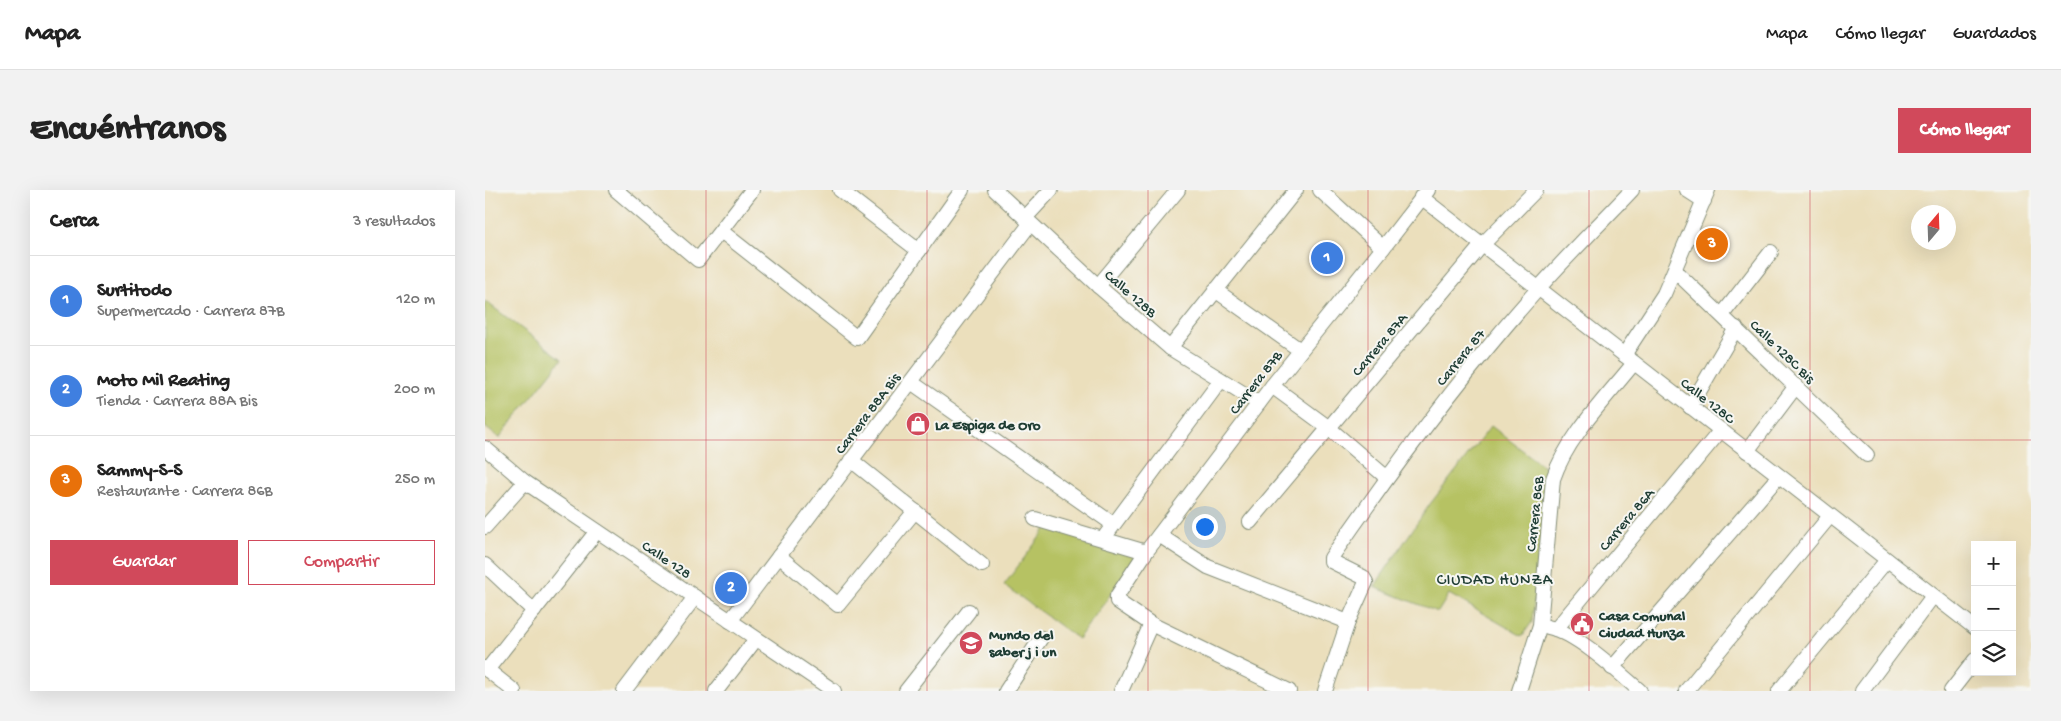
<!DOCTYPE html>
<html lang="es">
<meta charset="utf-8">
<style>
:root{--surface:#fff;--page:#f2f2f2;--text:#222;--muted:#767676;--line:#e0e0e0;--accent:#d1495b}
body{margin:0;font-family:"Gochi Hand",sans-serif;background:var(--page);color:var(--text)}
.controls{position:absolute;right:15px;bottom:15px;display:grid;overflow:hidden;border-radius:0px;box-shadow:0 5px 20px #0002}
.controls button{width:45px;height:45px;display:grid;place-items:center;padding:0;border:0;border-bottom:1px solid var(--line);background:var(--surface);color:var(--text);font:25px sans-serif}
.compass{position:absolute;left:1426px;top:15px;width:45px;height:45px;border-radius:50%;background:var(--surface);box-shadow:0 5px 20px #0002;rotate:19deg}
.you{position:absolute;left:719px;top:336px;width:18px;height:18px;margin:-12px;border:4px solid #fff;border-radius:50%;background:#1a73e8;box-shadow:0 0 0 8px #1a73e833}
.badge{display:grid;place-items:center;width:32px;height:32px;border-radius:50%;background:var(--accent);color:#fff;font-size:16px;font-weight:700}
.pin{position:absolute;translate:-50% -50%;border:2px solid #fff;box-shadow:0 1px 5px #0006}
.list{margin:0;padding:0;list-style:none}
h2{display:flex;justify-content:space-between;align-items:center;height:65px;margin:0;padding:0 20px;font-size:21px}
h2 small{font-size:16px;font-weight:400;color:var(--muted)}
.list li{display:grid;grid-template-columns:32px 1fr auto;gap:15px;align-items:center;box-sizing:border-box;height:90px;padding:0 20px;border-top:1px solid var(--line)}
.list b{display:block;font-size:19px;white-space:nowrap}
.list p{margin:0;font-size:16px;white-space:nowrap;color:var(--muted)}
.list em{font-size:16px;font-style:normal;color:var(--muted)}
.actions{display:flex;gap:10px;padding:15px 20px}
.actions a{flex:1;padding:11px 0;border:1px solid var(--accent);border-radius:0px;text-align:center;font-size:18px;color:var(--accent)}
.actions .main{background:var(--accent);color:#fff}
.icon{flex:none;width:28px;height:28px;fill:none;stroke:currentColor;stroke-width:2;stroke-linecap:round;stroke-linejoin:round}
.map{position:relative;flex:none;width:1546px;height:501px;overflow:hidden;border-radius:0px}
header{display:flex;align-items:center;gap:30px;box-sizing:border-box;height:70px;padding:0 25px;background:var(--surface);border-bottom:1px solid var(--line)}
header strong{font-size:24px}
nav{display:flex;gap:28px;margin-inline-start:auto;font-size:18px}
.intro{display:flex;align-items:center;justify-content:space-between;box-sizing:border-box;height:120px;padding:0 30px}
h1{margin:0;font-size:35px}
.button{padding:12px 22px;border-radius:0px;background:var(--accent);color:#fff;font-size:18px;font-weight:700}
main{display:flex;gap:30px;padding:0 30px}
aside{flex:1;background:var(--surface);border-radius:0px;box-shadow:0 5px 20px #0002}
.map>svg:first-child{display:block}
</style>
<header>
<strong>Mapa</strong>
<nav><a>Mapa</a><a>Cómo llegar</a><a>Guardados</a></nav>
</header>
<div class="intro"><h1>Encuéntranos</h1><a class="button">Cómo llegar</a></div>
<main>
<aside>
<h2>Cerca<small>3 resultados</small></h2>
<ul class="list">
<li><span class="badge" style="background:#3f7fe0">1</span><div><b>Surtitodo</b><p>Supermercado · Carrera 87B</p></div><em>120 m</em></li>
<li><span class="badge" style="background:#3f7fe0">2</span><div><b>Moto Mil Reating</b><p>Tienda · Carrera 88A Bis</p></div><em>200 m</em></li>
<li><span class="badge" style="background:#e8710a">3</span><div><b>Sammy-S-S</b><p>Restaurante · Carrera 86B</p></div><em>250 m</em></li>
</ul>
<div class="actions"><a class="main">Guardar</a><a>Compartir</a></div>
</aside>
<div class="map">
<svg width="1546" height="501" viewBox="0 0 1546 501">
<rect width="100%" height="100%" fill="#f6f6f2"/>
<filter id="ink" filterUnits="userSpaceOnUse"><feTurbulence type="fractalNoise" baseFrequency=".02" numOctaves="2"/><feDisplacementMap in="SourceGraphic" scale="10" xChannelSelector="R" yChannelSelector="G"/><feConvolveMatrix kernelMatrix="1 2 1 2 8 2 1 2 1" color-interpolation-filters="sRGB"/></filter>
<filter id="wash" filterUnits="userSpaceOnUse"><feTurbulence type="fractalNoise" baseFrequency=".0096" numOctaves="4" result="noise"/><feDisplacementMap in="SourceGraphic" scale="20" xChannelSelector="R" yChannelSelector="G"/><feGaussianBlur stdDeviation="1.12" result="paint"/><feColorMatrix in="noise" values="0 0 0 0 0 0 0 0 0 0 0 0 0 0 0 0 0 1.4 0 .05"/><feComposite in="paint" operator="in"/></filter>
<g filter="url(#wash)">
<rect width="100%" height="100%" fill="#ebdfbc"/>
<g fill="#b6c264" stroke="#6a804c">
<path d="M 0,111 L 77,169 L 14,248 L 0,237 Z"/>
<path d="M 1006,236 L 1062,279 L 1047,432 L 1037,446 L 964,404 L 953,422 L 889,397 L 945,314 Z"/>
<path d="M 563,336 L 654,365 L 593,449 L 519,395 Z"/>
</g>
</g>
<g filter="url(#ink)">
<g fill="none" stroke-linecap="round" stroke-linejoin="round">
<g stroke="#858e78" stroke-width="16">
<g id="minor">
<path d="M 131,0 L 213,70 L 267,0"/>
<path d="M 355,0 L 434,61"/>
<path d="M 510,0 L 613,96 L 685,158 L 774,213"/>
<path d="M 835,0 L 898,58"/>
<path d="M 1202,0 L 1219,11"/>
<path d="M 936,7 L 1490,438"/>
<path d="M 540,28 L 566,0"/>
<path d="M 236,41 L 372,148 L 477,0"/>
<path d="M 1190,81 L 1382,265"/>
<path d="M 613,96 L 693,0"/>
<path d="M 730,100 L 815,160"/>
<path d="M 1237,125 L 1286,62"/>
<path d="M 685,158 L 811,0"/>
<path d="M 1139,165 L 1179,104 L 1223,0"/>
<path d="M 426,192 L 628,334"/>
<path d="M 787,196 L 844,238 L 901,287"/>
<path d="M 1205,217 L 1251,138"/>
<path d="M 0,258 L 40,292 L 349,501"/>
<path d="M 1262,261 L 1311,196"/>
<path d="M 366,270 L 497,375"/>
<path d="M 550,329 L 661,362"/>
<path d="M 765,332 L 997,55 L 1051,0"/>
<path d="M 0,337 L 40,292"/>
<path d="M 674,345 L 723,377 L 863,432"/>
<path d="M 618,349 L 736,190"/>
<path d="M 294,366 L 353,415 L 430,321"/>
<path d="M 0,375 L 49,421"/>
<path d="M 245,431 L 545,34"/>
<path d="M 1063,437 C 1092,443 1132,481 1155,501"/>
<path d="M 1071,439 L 1236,240"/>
<path d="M 0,478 L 29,501"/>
<path d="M 1127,478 L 1294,286"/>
<path d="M 2,480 L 112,341"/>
<path d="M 139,501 L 210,407"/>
<path d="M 231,501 L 271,449"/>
<path d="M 421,501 L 484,421"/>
<path d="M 521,501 L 556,448"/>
<path d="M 636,501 L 666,434"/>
<path d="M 804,501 L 666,434 L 632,411 L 632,406 L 661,362 L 787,196 L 898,58 L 943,0"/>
<path d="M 840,501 L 863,432 L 881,392 L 878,387 L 846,371 L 846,368 C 910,275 978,183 1053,99 C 1083,65 1116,33 1147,0"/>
<path d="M 1034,501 L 1055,435 L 1068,289 C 1082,247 1121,208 1149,173"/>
<path d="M 1201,501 L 1345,326"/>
<path d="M 1294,501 L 1402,370"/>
<path d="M 1377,501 L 1448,406"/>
<path d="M 1466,501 L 1490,470"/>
</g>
</g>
<use href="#minor" stroke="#fff" stroke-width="14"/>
</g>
</g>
<path fill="none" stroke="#d1495b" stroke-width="1" stroke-opacity="0.55" d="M 221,0 L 221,501M 442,0 L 442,501M 663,0 L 663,501M 883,0 L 883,501M 1104,0 L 1104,501M 1325,0 L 1325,501M 0,250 L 1546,250"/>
<defs>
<g id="shop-disc" transform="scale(1.25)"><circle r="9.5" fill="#d1495b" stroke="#f6f6f2"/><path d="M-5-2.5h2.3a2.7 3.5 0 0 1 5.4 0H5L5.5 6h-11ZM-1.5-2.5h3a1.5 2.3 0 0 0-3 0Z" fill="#fff"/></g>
<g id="civic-disc" transform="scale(1.25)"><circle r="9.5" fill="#d1495b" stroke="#f6f6f2"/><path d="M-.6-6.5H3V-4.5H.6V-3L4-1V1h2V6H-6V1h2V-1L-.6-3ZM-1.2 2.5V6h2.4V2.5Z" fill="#fff"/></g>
<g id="school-disc" transform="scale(1.25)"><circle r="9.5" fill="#d1495b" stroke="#f6f6f2"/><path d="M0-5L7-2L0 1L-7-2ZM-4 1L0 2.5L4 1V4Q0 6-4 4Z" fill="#fff"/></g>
</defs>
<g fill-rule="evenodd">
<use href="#shop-disc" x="433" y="234"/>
<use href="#civic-disc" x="1097" y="434"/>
<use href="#school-disc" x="486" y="453"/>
</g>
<g text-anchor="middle" stroke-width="4" stroke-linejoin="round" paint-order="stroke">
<g font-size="15" fill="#1f3d34" stroke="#f6f6f2">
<text transform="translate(646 103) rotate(41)" y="5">Calle 128B</text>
<text transform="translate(894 154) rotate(-50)" y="5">Carrera 87A</text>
<text transform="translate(1298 161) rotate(44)" y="5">Calle 128C Bis</text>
<text transform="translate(975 167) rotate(-51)" y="5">Carrera 87</text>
<text transform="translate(770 192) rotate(-52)" y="5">Carrera 87B</text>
<text transform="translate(1223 210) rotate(38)" y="5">Calle 128C</text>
<text transform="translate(382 223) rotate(-53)" y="5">Carrera 88A Bis</text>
<text transform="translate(1049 324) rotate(-84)" y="5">Carrera 86B</text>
<text transform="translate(1141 329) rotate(-50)" y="5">Carrera 86A</text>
<text transform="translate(182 369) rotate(34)" y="5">Calle 128</text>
</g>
<g font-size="15" font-weight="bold" fill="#1f3d34" stroke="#f6f6f2" text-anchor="start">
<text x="450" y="239">La Espiga de Oro</text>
<text x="1114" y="430">Casa Comunal<tspan x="1114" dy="17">Ciudad Hunza</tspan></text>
<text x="504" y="449">Mundo del<tspan x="504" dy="17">saber j i un</tspan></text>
</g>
<g font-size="16" letter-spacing="1" fill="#1f3d34" stroke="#f6f6f2">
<text x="1010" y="394">CIUDAD HUNZA</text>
</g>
</g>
</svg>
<div class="controls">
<button>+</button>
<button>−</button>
<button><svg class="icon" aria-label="layers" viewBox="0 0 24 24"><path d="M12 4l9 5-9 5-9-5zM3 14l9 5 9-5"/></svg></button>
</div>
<svg class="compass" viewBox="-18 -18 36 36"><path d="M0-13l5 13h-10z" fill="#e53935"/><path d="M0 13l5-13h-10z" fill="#767676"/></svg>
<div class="you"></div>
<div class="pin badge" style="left:842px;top:68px;background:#3f7fe0">1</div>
<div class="pin badge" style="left:246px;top:398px;background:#3f7fe0">2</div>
<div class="pin badge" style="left:1227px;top:54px;background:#e8710a">3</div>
</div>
</main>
